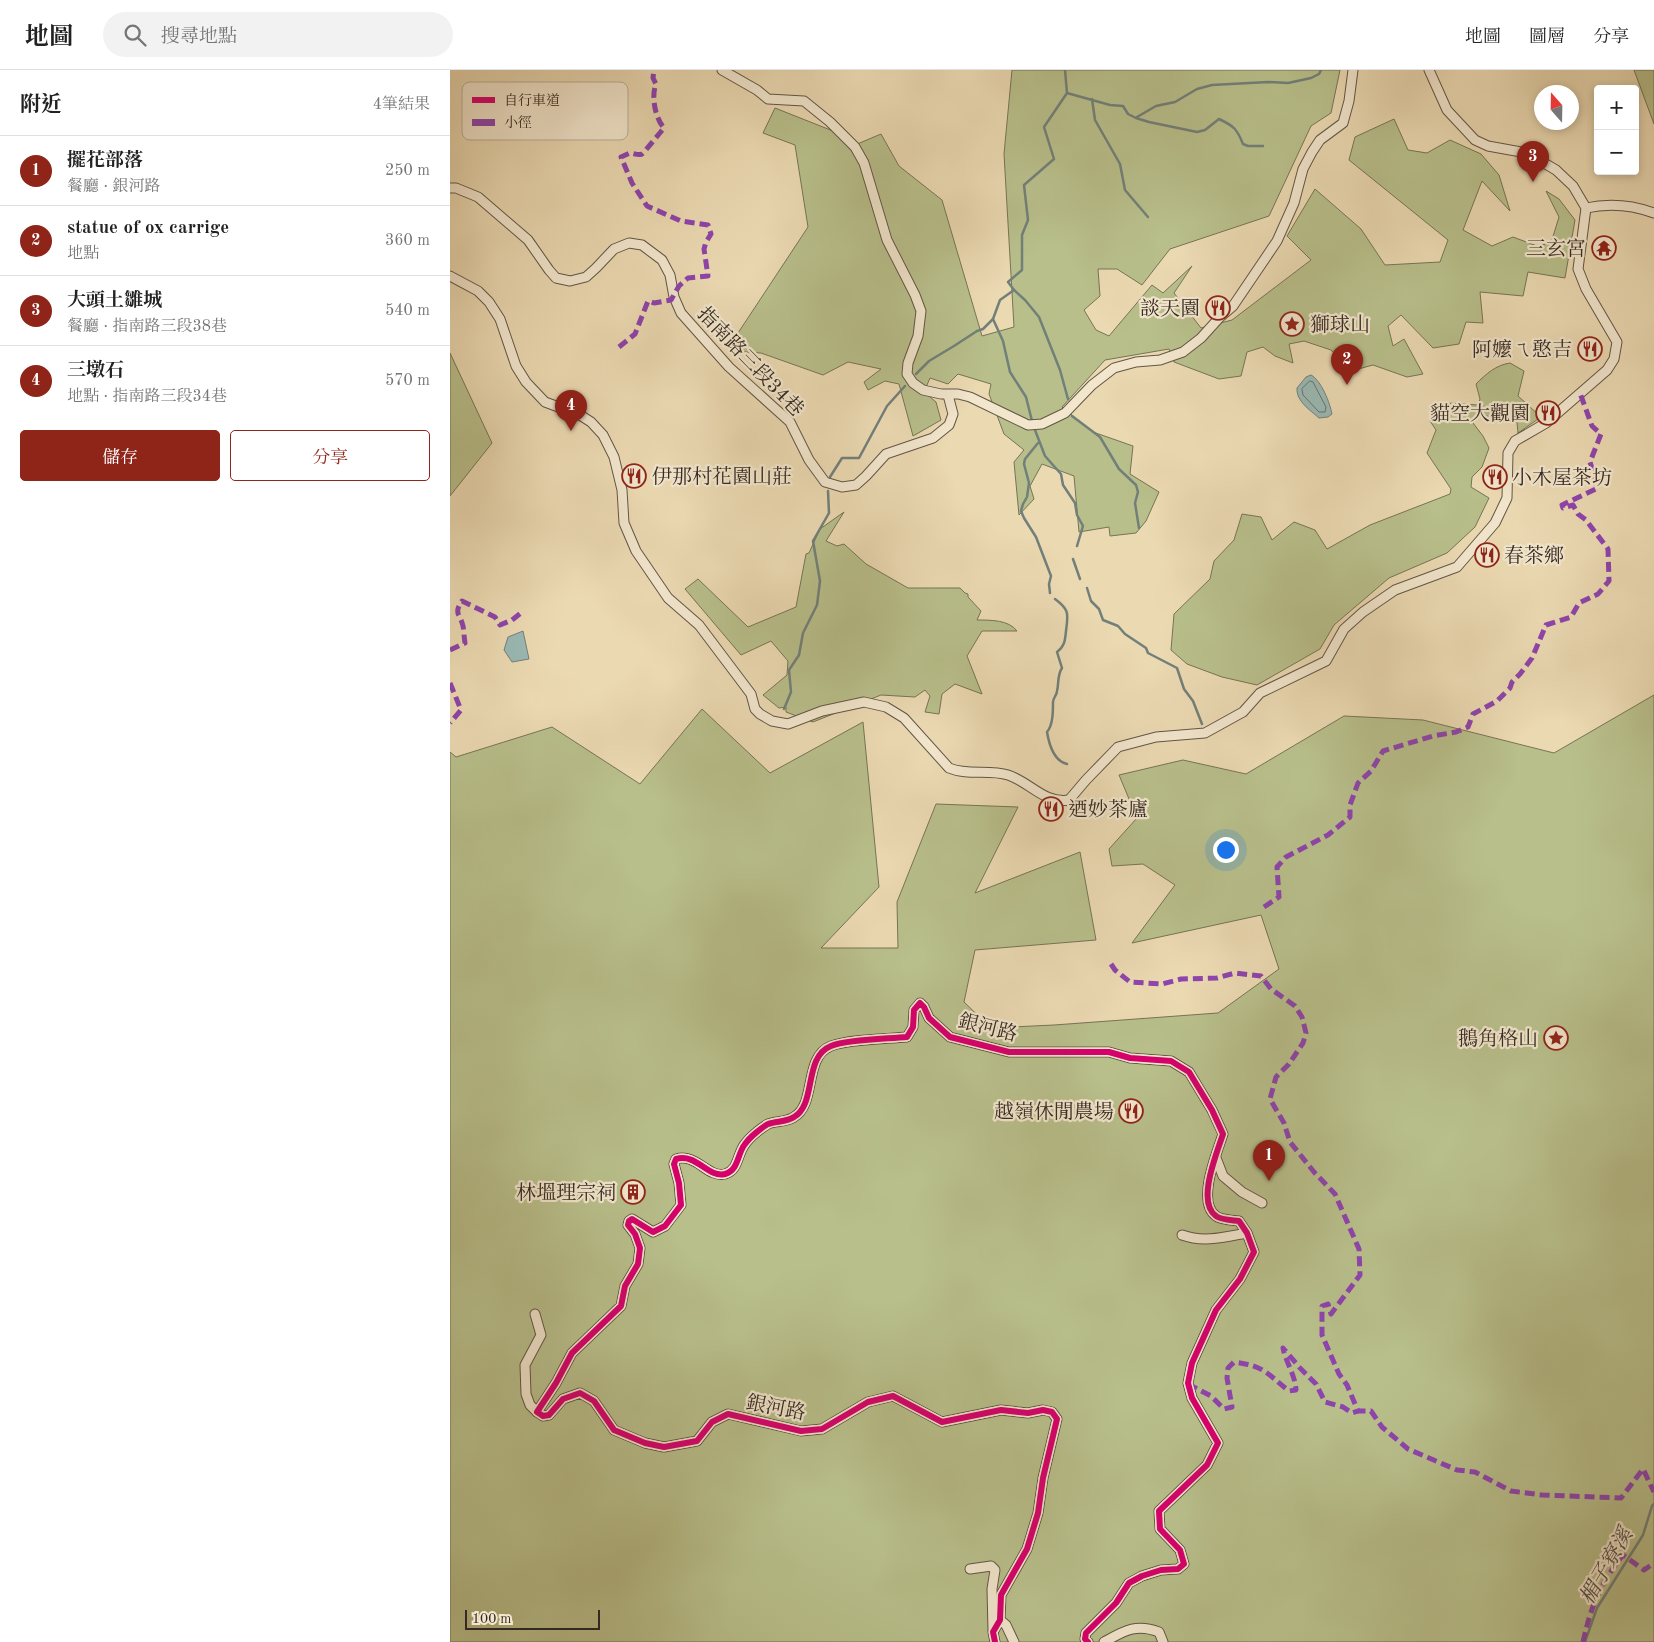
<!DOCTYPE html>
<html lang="zh-TW">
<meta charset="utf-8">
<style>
:root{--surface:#fff;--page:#f2f2f2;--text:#222;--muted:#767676;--line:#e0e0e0;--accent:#8f2418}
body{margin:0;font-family:"Old Standard TT","Noto Serif TC",serif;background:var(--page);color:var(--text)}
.controls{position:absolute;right:15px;top:15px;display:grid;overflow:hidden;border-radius:5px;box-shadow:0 2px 8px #0003}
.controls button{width:45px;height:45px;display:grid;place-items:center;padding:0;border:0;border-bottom:1px solid var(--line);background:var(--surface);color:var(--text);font:25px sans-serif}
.compass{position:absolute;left:1084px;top:15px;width:45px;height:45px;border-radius:50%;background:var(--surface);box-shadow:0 2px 8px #0003;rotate:340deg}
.scale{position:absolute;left:15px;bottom:12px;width:135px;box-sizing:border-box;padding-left:5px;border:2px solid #352a23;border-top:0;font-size:14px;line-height:18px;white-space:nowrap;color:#352a23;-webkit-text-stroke:4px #f2e6cd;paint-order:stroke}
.you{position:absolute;left:775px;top:779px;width:18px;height:18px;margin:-12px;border:4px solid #fff;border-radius:50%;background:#1a73e8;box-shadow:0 0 0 8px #1a73e833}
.badge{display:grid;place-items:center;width:32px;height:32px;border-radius:50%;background:var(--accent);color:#fff;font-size:16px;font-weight:700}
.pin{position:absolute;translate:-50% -41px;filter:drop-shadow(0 1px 2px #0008)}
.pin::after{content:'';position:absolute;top:26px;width:18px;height:15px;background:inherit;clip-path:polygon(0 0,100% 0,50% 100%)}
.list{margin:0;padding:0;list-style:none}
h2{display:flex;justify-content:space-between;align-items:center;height:65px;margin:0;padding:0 20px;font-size:21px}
h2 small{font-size:16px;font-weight:400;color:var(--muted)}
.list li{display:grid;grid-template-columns:32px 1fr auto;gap:15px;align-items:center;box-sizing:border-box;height:70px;padding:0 20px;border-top:1px solid var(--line)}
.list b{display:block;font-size:19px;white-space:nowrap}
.list p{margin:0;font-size:16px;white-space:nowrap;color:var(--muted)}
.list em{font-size:16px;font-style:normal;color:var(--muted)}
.actions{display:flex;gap:10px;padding:15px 20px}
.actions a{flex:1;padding:11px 0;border:1px solid var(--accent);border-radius:5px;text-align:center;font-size:18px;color:var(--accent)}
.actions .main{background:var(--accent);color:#fff}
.icon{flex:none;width:28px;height:28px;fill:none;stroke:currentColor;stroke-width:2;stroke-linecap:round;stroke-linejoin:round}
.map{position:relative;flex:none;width:1204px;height:1572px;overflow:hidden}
header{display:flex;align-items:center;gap:30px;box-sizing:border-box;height:70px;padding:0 25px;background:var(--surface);border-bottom:1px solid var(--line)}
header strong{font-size:24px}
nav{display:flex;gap:28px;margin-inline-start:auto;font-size:18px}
.search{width:350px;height:45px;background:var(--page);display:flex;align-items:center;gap:12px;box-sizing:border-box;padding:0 18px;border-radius:28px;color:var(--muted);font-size:19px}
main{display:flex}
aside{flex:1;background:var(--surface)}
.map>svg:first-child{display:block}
</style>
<header>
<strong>地圖</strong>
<div class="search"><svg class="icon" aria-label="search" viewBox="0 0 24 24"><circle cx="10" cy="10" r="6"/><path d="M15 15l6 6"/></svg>搜尋地點</div>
<nav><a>地圖</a><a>圖層</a><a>分享</a></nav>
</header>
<main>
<aside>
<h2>附近<small>4筆結果</small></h2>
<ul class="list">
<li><span class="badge">1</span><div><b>擺花部落</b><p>餐廳 · 銀河路</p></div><em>250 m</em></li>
<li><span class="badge">2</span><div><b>statue of ox carrige</b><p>地點</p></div><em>360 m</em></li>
<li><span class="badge">3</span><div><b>大頭土雛城</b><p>餐廳 · 指南路三段38巷</p></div><em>540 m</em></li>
<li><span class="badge">4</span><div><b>三墩石</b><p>地點 · 指南路三段34巷</p></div><em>570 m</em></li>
</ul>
<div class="actions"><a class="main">儲存</a><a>分享</a></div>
</aside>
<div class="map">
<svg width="1204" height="1572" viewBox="0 0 1204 1572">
<rect width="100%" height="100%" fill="#ebd9b2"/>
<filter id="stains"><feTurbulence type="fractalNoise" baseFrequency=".004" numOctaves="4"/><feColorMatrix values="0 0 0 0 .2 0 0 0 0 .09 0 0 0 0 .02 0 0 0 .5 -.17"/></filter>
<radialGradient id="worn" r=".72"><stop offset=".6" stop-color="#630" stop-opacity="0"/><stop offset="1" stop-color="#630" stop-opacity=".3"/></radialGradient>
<g fill="#b8bf8b" stroke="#767457">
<path d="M 562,0 L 890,0 L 881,43 L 861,56 L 819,146 L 720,179 L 692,215 L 667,199 L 648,199 L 650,226 L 634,240 L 646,260 L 659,266 L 702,215 L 713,223 L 742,196 L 724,223 L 751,258 L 782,250 L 861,190 L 837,166 L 865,119 L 911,159 L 935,195 L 990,192 L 998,170 L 899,90 L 905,67 L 944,49 L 958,80 L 977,83 L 1000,70 L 1031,84 L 1049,105 L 1060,141 L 1032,111 L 1013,160 L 1042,176 L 1063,167 L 1087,176 L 1101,173 L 1109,147 L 1096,121 L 1109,129 L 1125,150 L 1115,208 L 1078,202 L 1073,226 L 1030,222 L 1033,253 L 1016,252 L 1009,274 L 983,278 L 951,245 L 938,256 L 943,276 L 954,269 L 973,304 L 957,307 L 923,295 L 901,301 L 881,280 L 854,271 L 839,274 L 843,293 L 825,286 L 813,277 L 797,282 L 791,306 L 769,309 L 724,292 L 719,279 L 655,290 L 612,337 L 643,362 L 683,376 L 680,404 L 709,422 L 696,451 L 686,463 L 660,466 L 659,457 L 629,462 L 624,406 L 592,394 L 580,416 L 584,429 L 569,445 L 564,392 L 574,380 L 554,364 L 539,324 L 541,314 L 508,304 L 498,314 L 480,308 L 474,322 L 486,332 L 491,350 L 463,366 L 449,314 L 435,311 L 418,320 L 414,312 L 431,299 L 398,292 L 373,305 L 311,283 L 281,281 L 288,263 L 358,157 L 345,75 L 313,63 L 325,38 L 383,61 L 405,75 L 431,64 L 449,96 L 492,130 L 532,266 L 564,257 L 554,84 Z"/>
<path d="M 1184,0 L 1204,0 L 1204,54 Z"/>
<path d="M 0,283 L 42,373 L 0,426 Z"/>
<path d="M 1060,293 L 1074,301 L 1068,326 L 1091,347 L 1068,363 L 1067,352 L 1027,344 L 1023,353 L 1033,366 L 1039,378 L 1032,397 L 1022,407 L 1021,417 L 1039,428 L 1025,457 L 997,483 L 939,508 L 884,555 L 870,579 L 807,615 L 772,607 L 737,594 L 721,580 L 724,544 L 760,509 L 764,491 L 784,470 L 792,444 L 811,447 L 822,470 L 844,452 L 865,460 L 877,479 L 920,455 L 1000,424 L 1001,419 L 977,383 L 986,360 L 980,351 L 985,339 L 998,333 L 1028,335 L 1030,329 L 1026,314 C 1036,304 1046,295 1060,293 Z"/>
<path d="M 394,442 L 376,471 L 387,476 L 394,474 L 416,494 L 458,518 L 510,518 L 515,523 L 518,524 L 518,527 L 531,541 L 527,550 C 541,550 559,550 567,561 L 532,561 L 517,586 L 532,624 L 505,614 L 492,624 L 489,644 L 475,642 L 480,626 L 475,620 L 465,627 L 431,625 L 363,652 L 336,642 L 336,637 L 329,638 L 313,625 L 337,605 L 338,591 L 321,571 L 291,585 L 235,519 L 248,509 L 298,557 L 346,537 L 356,484 L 359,483 L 370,459 Z"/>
<path d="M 1204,625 L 1204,1572 L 0,1572 L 0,682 L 6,687 L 102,657 L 190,714 L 252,639 L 320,703 L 413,652 L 429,817 L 371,878 L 448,878 L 447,832 L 486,734 L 568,737 L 525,823 L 630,782 L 646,870 L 525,880 L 514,932 L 541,958 L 604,955 L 768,943 L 829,899 L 811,845 L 682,873 L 725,815 L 693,794 L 662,796 L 659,779 L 687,748 L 669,705 L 733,690 L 796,704 L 894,646 L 973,650 L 1104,683 Z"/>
</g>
<g fill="#9ab9b4" stroke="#72807a">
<path d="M 861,305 C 871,310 880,333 882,344 L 878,347 L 869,348 C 860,340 846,331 847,318 L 856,307 Z"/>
<path d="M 73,561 L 79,589 L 62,592 L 54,580 L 58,567 Z"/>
</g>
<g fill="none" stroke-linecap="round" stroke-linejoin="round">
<path stroke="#68726c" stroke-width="1" d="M 860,311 L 863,312 L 876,337 L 875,342 L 869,342 L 853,325 L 852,319 Z"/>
<g stroke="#72807a" stroke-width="2.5">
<path d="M 617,23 L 660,35 L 673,36 L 678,44 L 686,48 L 699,52 L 747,62 L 755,60 L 769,49 C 784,56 787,59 793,74 L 798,76 L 813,76"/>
<path d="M 642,29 L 645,50 L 670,94 L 675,120 L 698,147"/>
<path d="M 687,47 L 706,36 L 725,32 L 747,19 L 762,15 L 818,12 L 838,13 L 861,8 L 869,4 L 871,0"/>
<path d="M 564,220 L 575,230 L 589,247 L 610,300 L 618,329"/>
<path d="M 543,249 L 553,271 L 560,302 L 576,327 L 582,351"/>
<path d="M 466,304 L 479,291 L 504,276 L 527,261 L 533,259 L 543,249 L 550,230 L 564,220 L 558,212 L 572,200 L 572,165 L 578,150 L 574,115 L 604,89 L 594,57 L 617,23 L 615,0"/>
<path d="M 622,346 L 650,367 L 669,399 L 686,415 L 688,422 L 685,433 L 689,458"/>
<path d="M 585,360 L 595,386 L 611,404 L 613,415 L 625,433 L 627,445 L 633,456 L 627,476"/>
<path d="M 588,373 L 575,389 L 574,394 L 579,413 L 577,427 L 573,434 L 571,441 L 574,448 L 586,467 L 601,506 L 599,514 L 600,523"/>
<path d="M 380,407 L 392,388 L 409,388 L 437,336 L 455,316"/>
<path d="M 623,489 L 630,509"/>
<path d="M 637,518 L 641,531 L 649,539 L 653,550 L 668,556 L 675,564 L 696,578 L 698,583 L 727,598 L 734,619 L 743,631 L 752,654"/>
<path d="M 605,529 C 620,540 618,544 616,561 C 615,570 615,576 607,582 L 612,598 C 607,605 609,614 607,621 C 607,625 603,628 603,632 C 603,642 603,655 597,662 C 599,674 604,691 617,694"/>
<path d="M 334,639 L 341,622 L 339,600 L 349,585 L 353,563 L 367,535 L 370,511 L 363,471 L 379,443 L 378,421"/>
<path d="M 1135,1572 L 1147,1538 L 1193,1465 L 1202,1436 L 1204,1434"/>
</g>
<g stroke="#625647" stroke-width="11">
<g id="minor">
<path d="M 272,0 L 307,20 L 318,29 L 354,31 L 380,52 L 405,77 L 414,93 L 437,170 L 465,225 L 471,241 L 468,266 L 458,293 L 457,304 L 463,313 L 473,320 L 491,324 L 508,324 L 520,327 L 578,355 L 592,354 L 615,343 L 642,315 L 664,298 L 686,292 L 710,290 L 733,282 L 751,268 L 770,247 L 783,236 L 827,171 L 844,133 L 853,99 L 862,82 L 870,70 L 893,53 L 899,31 L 903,0"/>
<path d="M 0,118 L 6,118 L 28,127 L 78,170 L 99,200 L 106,208 L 120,211 L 136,207 L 146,198 L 164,179 L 179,173 L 192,175 L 212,190 L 220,205 L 224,227 L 231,243 L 279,297 L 340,352 L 359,390 L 375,412 L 392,417 L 406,415 L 416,406 L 436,384 L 483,368 L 499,355 L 503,344 L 498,325"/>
<path d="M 1136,138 C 1159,133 1182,135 1204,143"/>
<path d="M 0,206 L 28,221 L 39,232 L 50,249 L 66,296 L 76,312 L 95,332 L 130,345 L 141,352 L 153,365 L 164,387 L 172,420 L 174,453 L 186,481 L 218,528 L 249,555 L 301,624 L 305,639 L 310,644 L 322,651 L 338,654 L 372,641 L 414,632 L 436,637 L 454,648 L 499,698 C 518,706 539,699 558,705 C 580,712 594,734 619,730 L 636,710 L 668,677 L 706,667 L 755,663 L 793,642 L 810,623 L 876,591 L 894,559 L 913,542 L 945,520 L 1007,497 L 1045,453 L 1057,428 L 1058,383 L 1065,371 L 1096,353 L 1157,300 L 1164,289 L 1167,272 L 1136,219 L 1128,199 L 1136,138 L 1123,116 L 1106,100 L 1077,83 L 1038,76 L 1025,70 L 997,40 L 979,0"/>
<path d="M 766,1088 L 773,1106 L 792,1122 L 812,1133"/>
<path d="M 732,1165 C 754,1173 775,1167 797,1163"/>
<path d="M 85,1244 L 91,1265 L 75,1295 L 76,1324 L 80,1335 L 87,1342"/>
<path d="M 520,1499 L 541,1496 L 545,1500 L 542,1519 L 543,1560"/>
<path d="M 550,1550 L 556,1555 L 564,1572"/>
<path d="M 545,1572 L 543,1562 L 550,1550 L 551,1525 L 577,1479 L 588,1443 L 593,1408 L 607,1349 L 602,1342 L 593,1340 L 578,1343 L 551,1340 L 492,1352 L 443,1326 L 418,1332 L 372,1359 L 351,1361 L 278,1344 L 262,1352 L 247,1371 L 214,1377 L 195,1373 L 164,1360 L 144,1331 L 130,1323 L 113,1329 L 99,1345 L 93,1346 L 87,1342 L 106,1313 L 122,1283 L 171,1236 L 175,1216 L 188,1194 L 190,1178 L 185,1164 L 178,1155 L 179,1151 L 182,1149 L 203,1162 L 215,1156 L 231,1135 L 229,1113 L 224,1094 L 226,1089 C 247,1083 257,1108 275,1104 C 289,1100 287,1084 295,1074 C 300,1067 311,1058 318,1054 C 326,1051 337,1052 344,1047 C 367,1034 353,987 381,976 C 400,969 437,969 457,967 L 463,957 L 464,940 L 470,933 L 474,937 L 479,948 L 500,967 L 559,982 L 659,982 L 680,988 L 721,991 L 739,1002 L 762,1040 L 773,1064 C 767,1083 746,1132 766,1146 C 771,1150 782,1150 789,1151 L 797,1163 L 804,1182 L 790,1209 L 766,1240 L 742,1293 L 738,1313 L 742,1328 L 768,1373 L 757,1395 L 709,1441 L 710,1459 L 730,1480 L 734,1494 L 728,1499 L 711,1500 L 692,1506 L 679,1513 L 666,1533 L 636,1563 L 635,1569 L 638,1572"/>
<path d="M 654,1572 C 674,1561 686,1553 709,1562 L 713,1572"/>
</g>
</g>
<use href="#minor" stroke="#f2e6cd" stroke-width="9"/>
<g stroke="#8e44ad" stroke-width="5" stroke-dasharray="10 5" stroke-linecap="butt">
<path d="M 169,277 L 185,264 L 198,231 L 204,233 L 221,230 L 229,216 L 238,208 L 258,206 L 254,179 L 256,172 L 261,164 L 258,155 L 231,151 L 197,136 L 182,113 L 171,87 L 180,83 C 184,83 188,86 192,84 C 194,83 211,61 214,58 C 205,48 201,26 206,14 L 203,8 L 204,0"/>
<path d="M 0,580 L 15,573 C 14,567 14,561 13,556 C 10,543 3,544 12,531 L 45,547 L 50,555 L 62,550 L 72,542"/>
<path d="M 0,613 L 11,640 L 0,653"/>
<path d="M 814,837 L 829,827 L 827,797 L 836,787 L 878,765 L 900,747 L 900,735 L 908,713 L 921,701 L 933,681 L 983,666 L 1006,662 L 1018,657 L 1023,644 L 1047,631 L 1060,618 L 1062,612 L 1070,604 L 1082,588 L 1096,555 L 1121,547 L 1129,533 L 1148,524 L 1159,511 L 1158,479 L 1136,450 L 1128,444 L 1123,435 L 1113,438 L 1112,435 L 1148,418 L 1140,392 L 1151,364 L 1142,356 L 1130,323"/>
<path d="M 661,894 L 665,900 L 680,912 L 712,914 L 731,909 L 767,908 L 785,903 L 811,906 L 821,919 L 845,936 L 852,947 L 856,963 L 853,973 L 839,994 L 826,1007 L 820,1029 L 834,1053 L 840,1072 L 864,1102 L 885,1124 L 909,1179 L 910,1205 L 881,1244 L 878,1234 L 872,1236 L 872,1265 L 889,1304 L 897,1315 L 908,1341 L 921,1341 L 932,1357 L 958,1379 L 1007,1400 L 1025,1402 L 1061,1421 L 1092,1425 L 1171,1428 L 1193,1399 L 1204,1422"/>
<path d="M 738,1314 L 761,1326 L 774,1339 L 782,1337 L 777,1308 L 778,1298 L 784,1292 C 815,1296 816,1303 839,1321 L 846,1320 C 845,1304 836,1293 833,1278 L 850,1298 L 866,1314 L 875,1332 L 893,1337 L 902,1343 L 908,1341"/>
<path d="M 1133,1572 C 1141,1536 1150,1514 1173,1485 L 1194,1500 L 1204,1493"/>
</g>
<g stroke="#f2e6cd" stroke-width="9">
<path id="cycleway" d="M 545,1572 L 543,1562 L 550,1550 L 551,1525 L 577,1479 L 588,1443 L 593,1408 L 607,1349 L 602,1342 L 593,1340 L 578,1343 L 551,1340 L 492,1352 L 443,1326 L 418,1332 L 372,1359 L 351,1361 L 278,1344 L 262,1352 L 247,1371 L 214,1377 L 195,1373 L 164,1360 L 144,1331 L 130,1323 L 113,1329 L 99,1345 L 93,1346 L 87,1342 L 106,1313 L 122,1283 L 171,1236 L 175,1216 L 188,1194 L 190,1178 L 185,1164 L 178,1155 L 179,1151 L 182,1149 L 203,1162 L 215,1156 L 231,1135 L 229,1113 L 224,1094 L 226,1089 C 247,1083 257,1108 275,1104 C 289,1100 287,1084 295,1074 C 300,1067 311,1058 318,1054 C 326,1051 337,1052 344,1047 C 367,1034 353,987 381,976 C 400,969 437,969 457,967 L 463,957 L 464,940 L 470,933 L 474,937 L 479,948 L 500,967 L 559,982 L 659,982 L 680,988 L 721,991 L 739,1002 L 762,1040 L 773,1064 C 767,1083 746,1132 766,1146 C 771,1150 782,1150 789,1151 L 797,1163 L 804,1182 L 790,1209 L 766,1240 L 742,1293 L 738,1313 L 742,1328 L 768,1373 L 757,1395 L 709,1441 L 710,1459 L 730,1480 L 734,1494 L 728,1499 L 711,1500 L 692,1506 L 679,1513 L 666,1533 L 636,1563 L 635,1569 L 638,1572"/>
</g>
<use href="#cycleway" stroke="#d6006c" stroke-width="6"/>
</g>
<defs>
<g id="temple-ring" transform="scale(1.25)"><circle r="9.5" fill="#f2e6cd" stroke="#8f2418" stroke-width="1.5"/><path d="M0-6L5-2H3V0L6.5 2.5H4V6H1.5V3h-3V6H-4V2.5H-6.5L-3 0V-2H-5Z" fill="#8f2418"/></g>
<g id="restaurant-ring" transform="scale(1.25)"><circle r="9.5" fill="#f2e6cd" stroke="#8f2418" stroke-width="1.5"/><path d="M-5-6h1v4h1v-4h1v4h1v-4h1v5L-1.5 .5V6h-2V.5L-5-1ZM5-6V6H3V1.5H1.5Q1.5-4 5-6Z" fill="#8f2418"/></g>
<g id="sight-ring" transform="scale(1.25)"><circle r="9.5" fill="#f2e6cd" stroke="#8f2418" stroke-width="1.5"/><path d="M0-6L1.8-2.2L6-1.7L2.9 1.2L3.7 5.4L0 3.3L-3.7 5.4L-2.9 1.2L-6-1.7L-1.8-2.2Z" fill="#8f2418"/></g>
<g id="building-ring" transform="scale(1.25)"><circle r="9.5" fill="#f2e6cd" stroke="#8f2418" stroke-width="1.5"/><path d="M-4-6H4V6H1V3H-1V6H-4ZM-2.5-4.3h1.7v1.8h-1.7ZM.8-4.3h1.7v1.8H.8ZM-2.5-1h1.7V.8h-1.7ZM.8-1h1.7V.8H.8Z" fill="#8f2418"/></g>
</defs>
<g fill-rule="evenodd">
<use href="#temple-ring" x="1154" y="178"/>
<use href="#restaurant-ring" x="768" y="238"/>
<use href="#sight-ring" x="842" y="254"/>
<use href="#restaurant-ring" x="1140" y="279"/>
<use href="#restaurant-ring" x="1098" y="343"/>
<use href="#restaurant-ring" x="184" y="406"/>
<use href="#restaurant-ring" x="1045" y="407"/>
<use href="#restaurant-ring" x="1037" y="485"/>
<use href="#restaurant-ring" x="601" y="739"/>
<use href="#sight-ring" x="1106" y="968"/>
<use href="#restaurant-ring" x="681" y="1041"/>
<use href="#building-ring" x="183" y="1122"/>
</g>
<g text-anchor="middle" stroke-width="4.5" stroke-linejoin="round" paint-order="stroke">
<g font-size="20" fill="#352a23" stroke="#f2e6cd" text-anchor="end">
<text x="1136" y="185">三玄宮</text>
<text x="750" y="245">談天園</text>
<text x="860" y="261" text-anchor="start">獅球山</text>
<text x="1122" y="286">阿嬤ㄟ憨吉</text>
<text x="1080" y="350">貓空大觀園</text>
<text x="202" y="413" text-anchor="start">伊那村花園山莊</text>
<text x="1062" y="414" text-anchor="start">小木屋茶坊</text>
<text x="1054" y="492" text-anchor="start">春茶鄉</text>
<text x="618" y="746" text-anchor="start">迺妙茶廬</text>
<text x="1088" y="975">鵝角格山</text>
<text x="664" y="1048">越嶺休閒農場</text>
<text x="166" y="1129">林塭理宗祠</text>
</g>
<g font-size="20" fill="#352a23" stroke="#f2e6cd">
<text transform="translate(301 291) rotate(46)" y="7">指南路三段34巷</text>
<text transform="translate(538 957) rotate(14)" y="7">銀河路</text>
<text transform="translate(326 1337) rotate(11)" y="7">銀河路</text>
</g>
<g font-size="21" font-style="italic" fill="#4e4e47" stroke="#f2e6cd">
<text transform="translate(1156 1496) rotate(-60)" y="7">楣子寮溪</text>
</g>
</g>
<rect x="12" y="12" width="166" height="58" rx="8" fill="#f2e6cd" stroke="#b9ae9a" stroke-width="1"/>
<rect x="22" y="27" width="23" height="6" fill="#d6006c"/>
<rect x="22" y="49" width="23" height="7" fill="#8e44ad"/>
<g font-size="14" fill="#352a23">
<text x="54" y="35">自行車道</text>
<text x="54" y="57">小徑</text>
</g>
<rect width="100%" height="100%" filter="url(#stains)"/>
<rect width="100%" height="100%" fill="url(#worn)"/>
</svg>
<div class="controls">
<button>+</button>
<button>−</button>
</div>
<svg class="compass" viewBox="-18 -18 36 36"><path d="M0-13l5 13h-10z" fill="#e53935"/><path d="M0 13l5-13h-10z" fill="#767676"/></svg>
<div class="scale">100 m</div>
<div class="you"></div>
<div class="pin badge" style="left:819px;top:1111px">1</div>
<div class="pin badge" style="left:897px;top:315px">2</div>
<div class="pin badge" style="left:1083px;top:112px">3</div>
<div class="pin badge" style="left:121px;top:361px">4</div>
</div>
</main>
